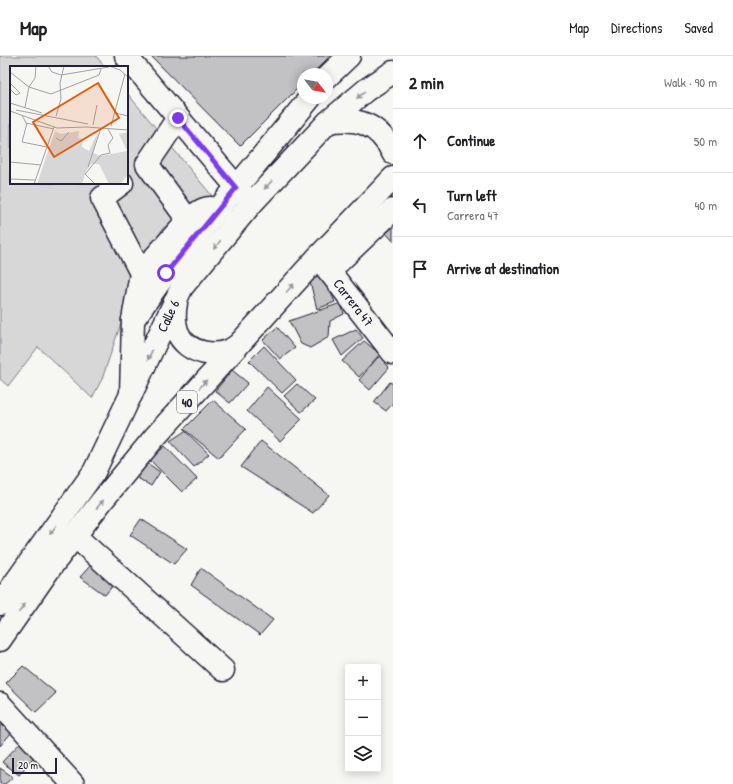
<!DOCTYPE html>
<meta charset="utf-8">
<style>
:root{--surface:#fff;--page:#f6f6f6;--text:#202124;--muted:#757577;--line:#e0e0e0}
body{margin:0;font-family:"Patrick Hand",sans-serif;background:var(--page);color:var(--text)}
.controls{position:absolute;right:12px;bottom:12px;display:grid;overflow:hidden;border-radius:4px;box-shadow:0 2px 10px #0003}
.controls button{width:36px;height:36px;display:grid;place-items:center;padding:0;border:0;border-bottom:1px solid var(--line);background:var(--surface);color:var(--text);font:20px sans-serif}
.compass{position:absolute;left:297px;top:12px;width:36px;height:36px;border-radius:50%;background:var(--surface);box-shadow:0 2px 10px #0003;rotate:121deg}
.scale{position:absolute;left:12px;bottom:10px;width:45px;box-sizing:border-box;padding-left:4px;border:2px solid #22223b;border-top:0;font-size:11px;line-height:14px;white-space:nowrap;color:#22223b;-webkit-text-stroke:3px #f6f6f2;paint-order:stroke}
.stop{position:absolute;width:12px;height:12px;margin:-9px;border:3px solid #7c3aed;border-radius:50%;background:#fff}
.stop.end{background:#7c3aed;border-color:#fff;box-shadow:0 1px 4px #0008}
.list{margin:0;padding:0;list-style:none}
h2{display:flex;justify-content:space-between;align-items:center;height:52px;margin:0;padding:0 16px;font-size:17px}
h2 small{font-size:13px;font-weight:400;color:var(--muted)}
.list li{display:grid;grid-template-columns:26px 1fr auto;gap:12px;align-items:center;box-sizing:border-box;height:64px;padding:0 16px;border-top:1px solid var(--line)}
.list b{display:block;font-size:15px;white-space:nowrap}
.list p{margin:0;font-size:13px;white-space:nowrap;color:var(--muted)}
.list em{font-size:13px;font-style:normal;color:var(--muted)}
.icon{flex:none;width:22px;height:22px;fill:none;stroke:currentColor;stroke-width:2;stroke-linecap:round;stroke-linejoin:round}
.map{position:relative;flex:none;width:393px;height:728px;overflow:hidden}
header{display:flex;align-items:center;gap:24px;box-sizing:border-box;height:56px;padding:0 20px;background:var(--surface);border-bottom:1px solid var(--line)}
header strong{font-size:19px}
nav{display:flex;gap:22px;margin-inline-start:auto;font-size:14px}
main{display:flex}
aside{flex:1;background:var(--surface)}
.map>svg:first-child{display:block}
</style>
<header>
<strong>Map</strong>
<nav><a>Map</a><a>Directions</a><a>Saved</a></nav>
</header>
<main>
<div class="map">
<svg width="393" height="728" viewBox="0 0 393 728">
<rect width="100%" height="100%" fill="#f6f6f2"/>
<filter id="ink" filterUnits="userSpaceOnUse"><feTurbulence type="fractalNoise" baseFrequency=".025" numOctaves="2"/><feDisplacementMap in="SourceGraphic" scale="8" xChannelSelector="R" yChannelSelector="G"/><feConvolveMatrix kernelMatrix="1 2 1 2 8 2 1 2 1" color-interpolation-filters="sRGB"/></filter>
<g filter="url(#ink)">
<path fill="#d7d7d7" stroke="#7c7c89" d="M 0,0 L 96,0 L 105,11 L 11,11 L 11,127 L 127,127 L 127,37 L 213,141 L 163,172 L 141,209 L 102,323 L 92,342 L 38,291 L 8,330 L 0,323 Z"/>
<g fill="#c2c2c4" stroke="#22223b">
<path d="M 151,0 L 330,0 L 312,18 L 303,18 L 303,27 L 240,90 Z"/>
<path d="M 393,171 L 393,185 L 386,177 Z"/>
<path d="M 322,216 L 335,246 L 317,253 L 309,222 Z"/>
<path d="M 341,247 L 344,258 L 330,265 L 329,281 L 310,292 L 301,288 L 289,265 Z"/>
<path d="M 277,271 L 295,292 L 280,303 L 263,284 Z"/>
<path d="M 356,273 L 363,282 L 342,300 L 333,284 Z"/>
<path d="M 364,285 L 380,298 L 359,321 L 342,305 Z"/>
<path d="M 264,290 L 296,324 L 282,337 L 249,305 Z"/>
<path d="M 378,301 L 389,312 L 370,334 L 359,324 Z"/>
<path d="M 232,314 L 248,327 L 230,347 L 215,335 Z"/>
<path d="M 390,326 L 393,328 L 393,347 L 386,355 L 374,346 Z"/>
<path d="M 297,328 L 315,344 L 301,356 L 284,340 Z"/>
<path d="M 267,331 L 302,363 L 280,385 L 247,355 Z"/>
<path d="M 213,344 L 246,373 L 219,402 L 184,373 Z"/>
<path d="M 185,375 L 209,398 L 194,411 L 170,385 Z"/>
<path d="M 261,385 L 329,439 L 313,457 L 241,411 Z"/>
<path d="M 165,390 L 197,423 L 182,436 L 150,404 Z"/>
<path d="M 146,406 L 160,416 L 151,430 L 136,421 Z"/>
<path d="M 141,463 L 187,493 L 174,508 L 130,479 Z"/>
<path d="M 91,509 L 115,527 L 105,539 L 80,521 Z"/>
<path d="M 201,512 L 273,564 L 260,579 L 191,529 Z"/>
<path d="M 23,610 L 56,637 L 36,656 L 6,627 Z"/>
<path d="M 0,668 L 12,676 L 0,690 Z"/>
<path d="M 20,687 L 36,698 L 19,719 L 2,706 Z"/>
<path d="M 0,712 L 13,721 L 5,728 L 0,728 Z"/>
</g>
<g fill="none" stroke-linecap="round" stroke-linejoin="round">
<g stroke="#22223b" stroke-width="25">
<g id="minor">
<path d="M 327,21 L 349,0"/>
<path d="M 178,62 L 147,108 L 188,164 C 197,157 207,147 219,155"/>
<path d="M 122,127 L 102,142 L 141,217 L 133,264 L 131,339"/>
<path id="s1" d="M 329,215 L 393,297"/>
<path d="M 141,217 L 188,164"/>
<path d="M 133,264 L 166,217 L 310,42"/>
<path d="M 75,480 L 223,614"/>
<path d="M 0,648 L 73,728"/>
</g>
</g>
<g stroke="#22223b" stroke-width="25">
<g id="major">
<path d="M 126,0 L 251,148"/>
<path d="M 318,201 L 329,215 L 393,154"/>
</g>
</g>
<g stroke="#22223b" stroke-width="25">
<g id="highway">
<path d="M 328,66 C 358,61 379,68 393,97"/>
<path d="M 176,247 C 174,257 174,265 177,275 C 186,299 220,304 238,289"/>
<path id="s2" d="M 0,548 L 94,416 L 182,231 L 251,148 L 328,66 L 366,34 L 393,16"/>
<path d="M 0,584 L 50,512 L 101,446 L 154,382 L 318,201 L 393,122"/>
</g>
</g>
<use href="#minor" stroke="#f6f6f2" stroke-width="22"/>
<use href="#major" stroke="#f6f6f2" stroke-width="22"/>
<use href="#highway" stroke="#f6f6f2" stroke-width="22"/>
</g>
<defs><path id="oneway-solid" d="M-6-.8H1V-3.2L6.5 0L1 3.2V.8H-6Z"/></defs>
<g fill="#9797a0">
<use href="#oneway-solid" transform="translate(361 39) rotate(141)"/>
<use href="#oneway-solid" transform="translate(268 129) rotate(133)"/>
<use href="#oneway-solid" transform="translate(217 189) rotate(129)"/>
<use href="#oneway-solid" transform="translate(290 232) rotate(-48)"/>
<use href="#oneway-solid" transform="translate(150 299) rotate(115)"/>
<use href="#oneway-solid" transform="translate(203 328) rotate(-48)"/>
<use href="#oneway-solid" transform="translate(100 448) rotate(-52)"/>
<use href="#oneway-solid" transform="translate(53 474) rotate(126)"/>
<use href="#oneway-solid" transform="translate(22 552) rotate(-55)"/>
</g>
</g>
<g fill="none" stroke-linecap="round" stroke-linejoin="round" filter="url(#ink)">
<path stroke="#7c3aed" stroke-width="5" d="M 166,217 L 236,132 L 178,62"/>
</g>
<g text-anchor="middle" stroke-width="3.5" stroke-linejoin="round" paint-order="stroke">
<rect fill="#f6f6f2" stroke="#626272" stroke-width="1" x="177" y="335" width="20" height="22" rx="3"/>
<g font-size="13" font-weight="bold" fill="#22223b">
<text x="187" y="351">40</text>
</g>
<g font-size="14" fill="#22223b" stroke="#f6f6f2">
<text dy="5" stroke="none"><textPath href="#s1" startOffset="40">Carrera 47</textPath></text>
<text dy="5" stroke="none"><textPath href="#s2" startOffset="335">Calle 6</textPath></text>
</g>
</g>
<g transform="translate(10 10)">
<rect width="118" height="118" fill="#f6f6f2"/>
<path d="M 89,64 L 83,87 L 91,90 L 117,85 L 109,68 L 118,66 L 118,109 L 110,118 L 99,118 L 89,98 L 81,98 L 76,105 L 72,118 L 27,118 L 45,65 L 51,68 L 69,65 L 68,72 L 73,73 L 72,81 L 79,85 Z" fill="#d7d7d7"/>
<path fill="none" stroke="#a1a1a9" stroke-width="1" d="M 38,0 L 42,6 L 51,9 L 99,1M 99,0 L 110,4 L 118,11M 0,6 L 19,21 L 41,28 L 89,9 L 91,3M 0,17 L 10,27 L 6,29 L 0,23M 0,37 L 32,47M 15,41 L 19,21 L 25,12 L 26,0M 6,44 L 78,58M 0,45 L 47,62 L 76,61 L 118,64M 105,47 L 118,50M 12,49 L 16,57 L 44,63M 46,50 L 51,33 L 50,17 L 54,0M 17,57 L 12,76 L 37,81M 83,59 L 87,39M 101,60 L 115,8M 46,72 L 51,75 L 59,66M 0,96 L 31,99M 78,101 L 91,62M 0,113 L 25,114M 24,118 L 44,61M 85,118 L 75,108 L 91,89 L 100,87 L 98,79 L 103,72 L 98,63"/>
<path fill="#e8590c" fill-opacity="0.15" stroke="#e8590c" stroke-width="2" d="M 88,17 L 109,52 L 44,91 L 23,56 Z"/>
<rect width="118" height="118" fill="none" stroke="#22223b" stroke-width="2"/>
</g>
</svg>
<div class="controls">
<button>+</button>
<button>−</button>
<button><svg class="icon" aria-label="layers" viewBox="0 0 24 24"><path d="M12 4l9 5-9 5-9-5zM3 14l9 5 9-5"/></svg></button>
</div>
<svg class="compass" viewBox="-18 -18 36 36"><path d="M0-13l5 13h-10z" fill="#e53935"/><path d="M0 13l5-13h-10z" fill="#757577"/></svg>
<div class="scale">20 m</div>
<div class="stop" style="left:166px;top:217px"></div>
<div class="stop end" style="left:178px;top:62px"></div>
</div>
<aside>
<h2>2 min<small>Walk · 90 m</small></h2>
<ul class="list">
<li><svg class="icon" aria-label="ahead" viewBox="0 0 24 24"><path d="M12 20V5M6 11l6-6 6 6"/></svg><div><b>Continue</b></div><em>50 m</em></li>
<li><svg class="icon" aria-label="left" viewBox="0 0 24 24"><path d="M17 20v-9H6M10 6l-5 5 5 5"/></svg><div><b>Turn left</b><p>Carrera 47</p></div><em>40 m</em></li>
<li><svg class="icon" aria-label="arrive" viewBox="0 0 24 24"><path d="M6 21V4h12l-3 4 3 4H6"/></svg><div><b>Arrive at destination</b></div></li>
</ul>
</aside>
</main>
